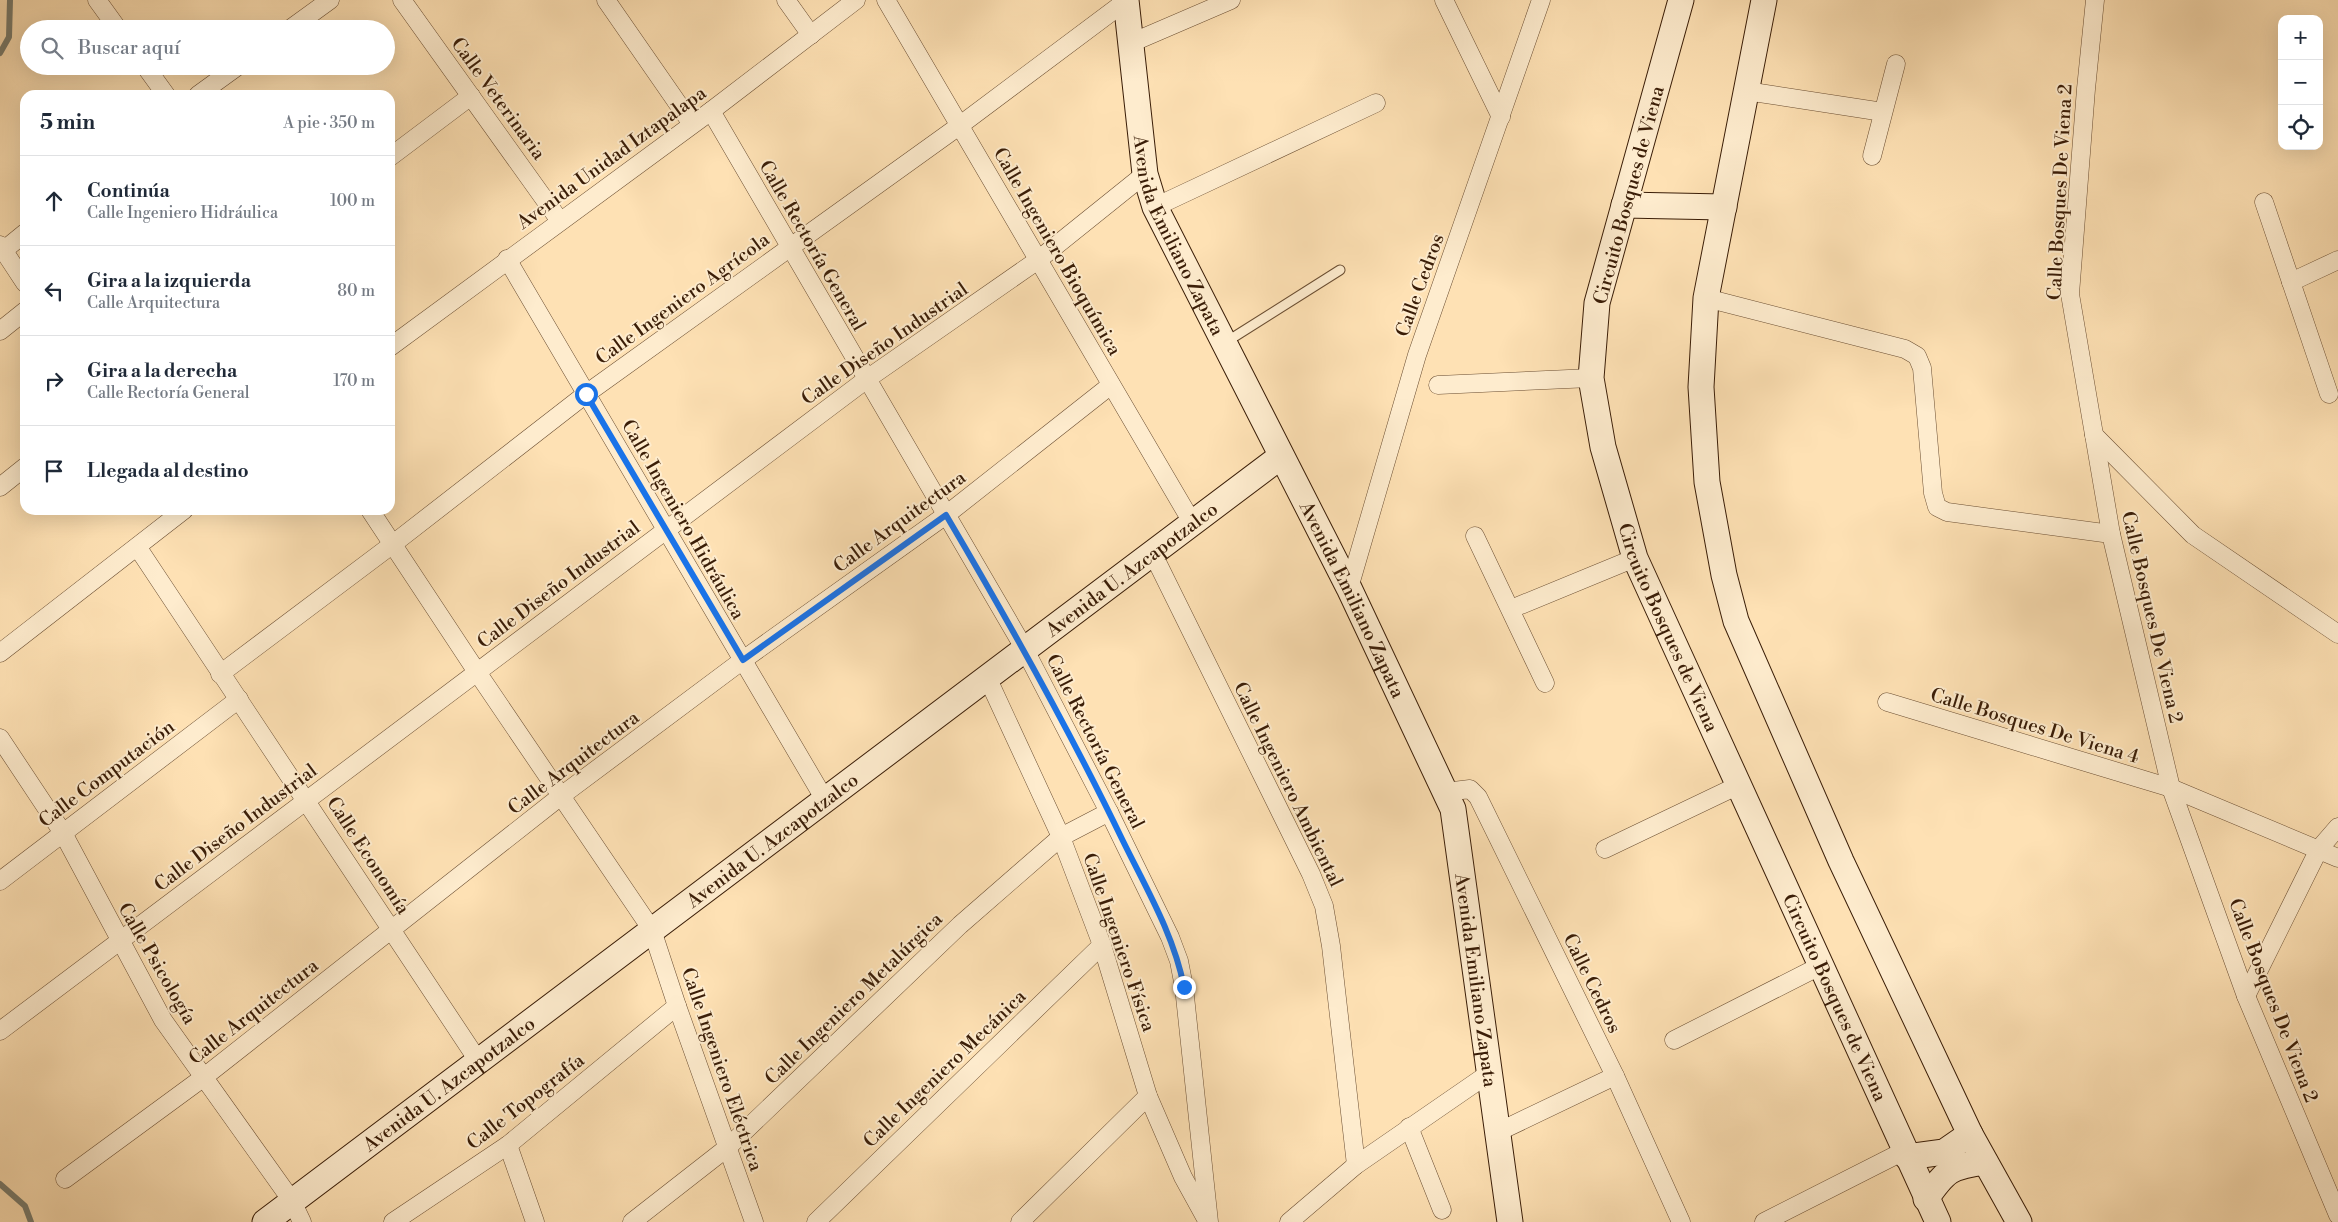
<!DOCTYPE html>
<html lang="es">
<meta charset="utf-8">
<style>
:root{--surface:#fff;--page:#f6f6f7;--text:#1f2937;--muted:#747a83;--line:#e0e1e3}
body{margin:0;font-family:"Libre Bodoni",serif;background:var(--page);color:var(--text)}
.controls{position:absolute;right:15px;top:15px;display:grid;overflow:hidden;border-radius:10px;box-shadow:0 5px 20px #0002}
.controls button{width:45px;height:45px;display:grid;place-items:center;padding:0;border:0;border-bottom:1px solid var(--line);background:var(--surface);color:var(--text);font:25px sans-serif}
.stop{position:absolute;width:15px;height:15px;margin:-11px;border:4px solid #1a73e8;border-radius:50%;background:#fff}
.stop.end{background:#1a73e8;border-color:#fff;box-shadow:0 1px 5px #0008}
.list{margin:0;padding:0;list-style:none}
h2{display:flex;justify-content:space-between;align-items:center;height:65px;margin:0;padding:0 20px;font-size:21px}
h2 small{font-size:16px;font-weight:400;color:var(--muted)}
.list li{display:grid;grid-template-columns:32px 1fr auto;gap:15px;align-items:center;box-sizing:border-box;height:90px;padding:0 20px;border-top:1px solid var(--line)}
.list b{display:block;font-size:19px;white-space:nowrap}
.list p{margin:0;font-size:16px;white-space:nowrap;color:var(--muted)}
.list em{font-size:16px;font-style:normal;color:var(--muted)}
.icon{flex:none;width:28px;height:28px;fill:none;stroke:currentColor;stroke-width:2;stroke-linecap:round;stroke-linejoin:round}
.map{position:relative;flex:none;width:2338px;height:1222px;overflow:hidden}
.search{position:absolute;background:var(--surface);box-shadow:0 5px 20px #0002;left:20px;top:20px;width:375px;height:55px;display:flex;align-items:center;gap:12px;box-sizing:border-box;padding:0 18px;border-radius:28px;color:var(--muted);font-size:19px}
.panel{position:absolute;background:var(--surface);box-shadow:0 5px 20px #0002;left:20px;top:90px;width:375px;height:425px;border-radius:15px}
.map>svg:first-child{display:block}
</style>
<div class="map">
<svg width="2338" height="1222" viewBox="0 0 2338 1222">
<rect width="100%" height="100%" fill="#fee1b4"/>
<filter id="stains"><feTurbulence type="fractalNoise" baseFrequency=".004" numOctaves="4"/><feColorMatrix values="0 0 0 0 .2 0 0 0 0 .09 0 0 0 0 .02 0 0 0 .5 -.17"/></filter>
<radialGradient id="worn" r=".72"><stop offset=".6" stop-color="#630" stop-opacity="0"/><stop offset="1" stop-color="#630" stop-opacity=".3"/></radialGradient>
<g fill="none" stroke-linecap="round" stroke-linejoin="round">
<g stroke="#787c6f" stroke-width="6">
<path d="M 0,53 L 9,37 L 10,0"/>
<path d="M 0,1184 L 25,1206 L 31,1222"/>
</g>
<g stroke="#6b4e32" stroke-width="11">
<path id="lane" d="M 1226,342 L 1340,270"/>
</g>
<g stroke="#6b4e32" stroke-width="19">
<g id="street">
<path d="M 97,0 L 118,29"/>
<path d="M 402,0 L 560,221"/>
<path d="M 606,0 L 692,124"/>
<path d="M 786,0 L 811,35"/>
<path d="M 886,0 L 1193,524"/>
<path d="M 1444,0 L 1501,117"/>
<path d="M 2095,0 L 2086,89 L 2070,294 L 2111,534 L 2171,788 L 2246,996 L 2338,1215"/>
<path d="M 290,29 L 330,0"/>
<path d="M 1131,43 L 1231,0"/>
<path d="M 145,66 L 166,95"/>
<path d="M 1746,91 L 1883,112"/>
<path d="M 198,95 L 238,66"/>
<path d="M 711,111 L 1024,648 L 1109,812 L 1170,937 L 1179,961 L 1184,987 L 1209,1222"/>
<path d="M 1872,156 L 1896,64"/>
<path d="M 390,157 L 471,96"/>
<path d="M 2264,202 L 2329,394"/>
<path d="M 1155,207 L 1376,103"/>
<path d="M 0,245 L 25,283"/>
<path d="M 4,250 L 25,233"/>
<path d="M 507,259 L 825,800"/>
<path d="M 2291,282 L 2338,260"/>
<path d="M 1706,298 L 1905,349 L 1917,356 L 1922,368 L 1933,493 L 1937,507 L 1947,512 L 2111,534"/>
<path d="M 0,331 L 25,311"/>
<path d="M 390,347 L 711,111 L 856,0"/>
<path d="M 1438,385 L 1591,378"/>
<path d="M 2094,435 L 2193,535 L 2338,634"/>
<path d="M 0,487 L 25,467"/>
<path d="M 370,510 L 477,672 L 652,930 L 677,1006 L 754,1222"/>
<path d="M 1475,536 L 1545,683"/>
<path d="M 138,548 L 479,1062"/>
<path d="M 1153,554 L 1311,874 L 1324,906 L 1331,946 L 1356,1165"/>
<path d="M 1349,588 L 1417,355 L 1541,0"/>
<path d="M 1511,609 L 1635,558"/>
<path d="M 0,653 L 184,510"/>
<path d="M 220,674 L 393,544 L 586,394 L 959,126 L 1126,1"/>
<path d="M 987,677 L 1061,837 L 1102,945 L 1148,1096 L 1183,1177 L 1205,1217"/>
<path d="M 1887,702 L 2171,788 L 2338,858"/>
<path d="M 0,738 L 63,833 L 163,1020 L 292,1201 L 302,1222"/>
<path d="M 1445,792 L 1470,789 L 1478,797 L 1615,1076 L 1681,1222"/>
<path d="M 1605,849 L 1739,785"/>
<path d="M 0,881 L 239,699"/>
<path d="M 2246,996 L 2319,849 L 2338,827"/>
<path d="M 0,1031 L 867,379 L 1038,260 L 1145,174"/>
<path d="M 1674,1040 L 1820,966"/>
<path d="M 1409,1127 L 1442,1210"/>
<path d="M 1498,1132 L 1615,1076"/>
<path d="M 508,1145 L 535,1222"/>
<path d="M 65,1179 L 204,1077 L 561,796 L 743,660 L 946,515 L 1111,385"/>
<path d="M 393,1222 L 508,1145 L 677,1006"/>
<path d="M 632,1222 L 728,1147 L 960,925 L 1061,837 L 1109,812"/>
<path d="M 816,1222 L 1102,945"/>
<path d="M 1020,1222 L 1148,1096"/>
<path d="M 1289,1222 L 1356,1165 L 1488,1074"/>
<path d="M 1764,1222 L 1904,1151"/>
</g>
</g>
<g stroke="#3a1d07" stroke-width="27">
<g id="secondary">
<path id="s1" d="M 1126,0 L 1145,174 L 1155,207 L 1349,588 L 1453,809 L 1510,1222"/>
<path id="s2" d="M 1681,0 L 1597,303 L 1591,378 L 1603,447 L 1635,558 L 1938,1222"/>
<path d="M 1764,0 L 1706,298 L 1701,387 L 1707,482 L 1724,575 L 1736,621 L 1841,861 L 1970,1134 L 2019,1222"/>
<path d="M 1624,205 L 1724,207"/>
<path d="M 1907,1157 L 1944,1152 L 1970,1134"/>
<path d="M 1926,1199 C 1945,1171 1951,1166 1985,1162"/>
<path id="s3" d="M 265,1222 L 1280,457"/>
</g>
</g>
<use href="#lane" stroke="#feecce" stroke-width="9"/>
<use href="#street" stroke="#feecce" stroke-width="18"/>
<use href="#secondary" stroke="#feecce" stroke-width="25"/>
</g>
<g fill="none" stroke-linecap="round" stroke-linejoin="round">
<path stroke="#1a73e8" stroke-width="6" d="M 586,394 L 743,660 L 946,515 C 1009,622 1069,729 1123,841 C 1146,888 1174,935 1184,987"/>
</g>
<g text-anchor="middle" stroke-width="4" stroke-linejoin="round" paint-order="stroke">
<g font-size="19" fill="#3a1d07" stroke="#feecce">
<text transform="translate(499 98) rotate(54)" y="7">Calle Veterinaria</text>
<text transform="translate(611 157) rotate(-36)" y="7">Avenida Unidad Iztapalapa</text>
<text transform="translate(2059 192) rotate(-87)" y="7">Calle Bosques De Viena 2</text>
<text transform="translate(1628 195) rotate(-75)" y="7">Circuito Bosques de Viena</text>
<text dy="7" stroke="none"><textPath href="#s1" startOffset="244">Avenida Emiliano Zapata</textPath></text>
<text transform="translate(813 245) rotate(60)" y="7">Calle Rectoría General</text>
<text transform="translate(1058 251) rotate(60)" y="7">Calle Ingeniero Bioquímica</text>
<text transform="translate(1419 285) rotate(-70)" y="7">Calle Cedros</text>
<text transform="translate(682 298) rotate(-36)" y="7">Calle Ingeniero Agrícola</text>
<text transform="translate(884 343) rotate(-35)" y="7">Calle Diseño Industrial</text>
<text transform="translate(684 519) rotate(60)" y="7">Calle Ingeniero Hidráulica</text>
<text transform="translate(899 521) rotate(-36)" y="7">Calle Arquitectura</text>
<text dy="7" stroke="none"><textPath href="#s3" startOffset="1085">Avenida U. Azcapotzalco</textPath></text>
<text transform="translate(558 584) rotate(-37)" y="7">Calle Diseño Industrial</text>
<text dy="7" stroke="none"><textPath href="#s1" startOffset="649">Avenida Emiliano Zapata</textPath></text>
<text transform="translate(2153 617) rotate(77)" y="7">Calle Bosques De Viena 2</text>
<text dy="7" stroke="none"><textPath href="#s2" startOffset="652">Circuito Bosques de Viena</textPath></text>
<text transform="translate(2035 725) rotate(17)" y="7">Calle Bosques De Viena 4</text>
<text transform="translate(1096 741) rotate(63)" y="7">Calle Rectoría General</text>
<text transform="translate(573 762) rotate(-37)" y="7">Calle Arquitectura</text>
<text transform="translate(106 773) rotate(-37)" y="7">Calle Computación</text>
<text transform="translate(1289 784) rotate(64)" y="7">Calle Ingeniero Ambiental</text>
<text transform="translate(235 827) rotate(-37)" y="7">Calle Diseño Industrial</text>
<text dy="7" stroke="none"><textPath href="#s3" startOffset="635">Avenida U. Azcapotzalco</textPath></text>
<text transform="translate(369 855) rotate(57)" y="7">Calle Economía</text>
<text transform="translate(1120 942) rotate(71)" y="7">Calle Ingeniero Física</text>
<text transform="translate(158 963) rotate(60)" y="7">Calle Psicología</text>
<text dy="7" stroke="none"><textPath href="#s1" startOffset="1054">Avenida Emiliano Zapata</textPath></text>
<text transform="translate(1593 983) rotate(64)" y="7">Calle Cedros</text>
<text dy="7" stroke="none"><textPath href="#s2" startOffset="1058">Circuito Bosques de Viena</textPath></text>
<text transform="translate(853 998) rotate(-44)" y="7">Calle Ingeniero Metalúrgica</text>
<text transform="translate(2274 1000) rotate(69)" y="7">Calle Bosques De Viena 2</text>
<text transform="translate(253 1011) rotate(-38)" y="7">Calle Arquitectura</text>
<text transform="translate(944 1068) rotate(-44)" y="7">Calle Ingeniero Mecánica</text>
<text transform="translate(723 1069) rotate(71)" y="7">Calle Ingeniero Eléctrica</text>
<text dy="7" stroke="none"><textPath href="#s3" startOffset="230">Avenida U. Azcapotzalco</textPath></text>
<text transform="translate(525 1101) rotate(-38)" y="7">Calle Topografía</text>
</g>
</g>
<rect width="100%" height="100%" filter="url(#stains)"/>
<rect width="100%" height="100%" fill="url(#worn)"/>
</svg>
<div class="controls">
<button>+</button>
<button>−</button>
<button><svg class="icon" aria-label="locate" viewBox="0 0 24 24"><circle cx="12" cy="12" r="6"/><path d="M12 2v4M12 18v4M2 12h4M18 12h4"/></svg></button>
</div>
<div class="stop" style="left:586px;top:394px"></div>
<div class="stop end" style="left:1184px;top:987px"></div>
<div class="search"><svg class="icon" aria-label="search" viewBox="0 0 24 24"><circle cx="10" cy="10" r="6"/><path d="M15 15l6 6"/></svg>Buscar aquí</div>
<section class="panel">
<h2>5 min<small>A pie · 350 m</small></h2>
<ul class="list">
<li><svg class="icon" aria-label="ahead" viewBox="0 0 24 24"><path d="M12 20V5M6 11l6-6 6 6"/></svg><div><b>Continúa</b><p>Calle Ingeniero Hidráulica</p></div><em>100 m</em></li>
<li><svg class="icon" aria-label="left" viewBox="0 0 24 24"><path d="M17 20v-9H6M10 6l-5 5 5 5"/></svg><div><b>Gira a la izquierda</b><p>Calle Arquitectura</p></div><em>80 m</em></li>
<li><svg class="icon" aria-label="right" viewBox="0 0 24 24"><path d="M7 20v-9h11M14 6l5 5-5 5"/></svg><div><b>Gira a la derecha</b><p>Calle Rectoría General</p></div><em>170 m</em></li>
<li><svg class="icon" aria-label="arrive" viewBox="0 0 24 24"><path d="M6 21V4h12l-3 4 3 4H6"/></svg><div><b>Llegada al destino</b></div></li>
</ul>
</section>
</div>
